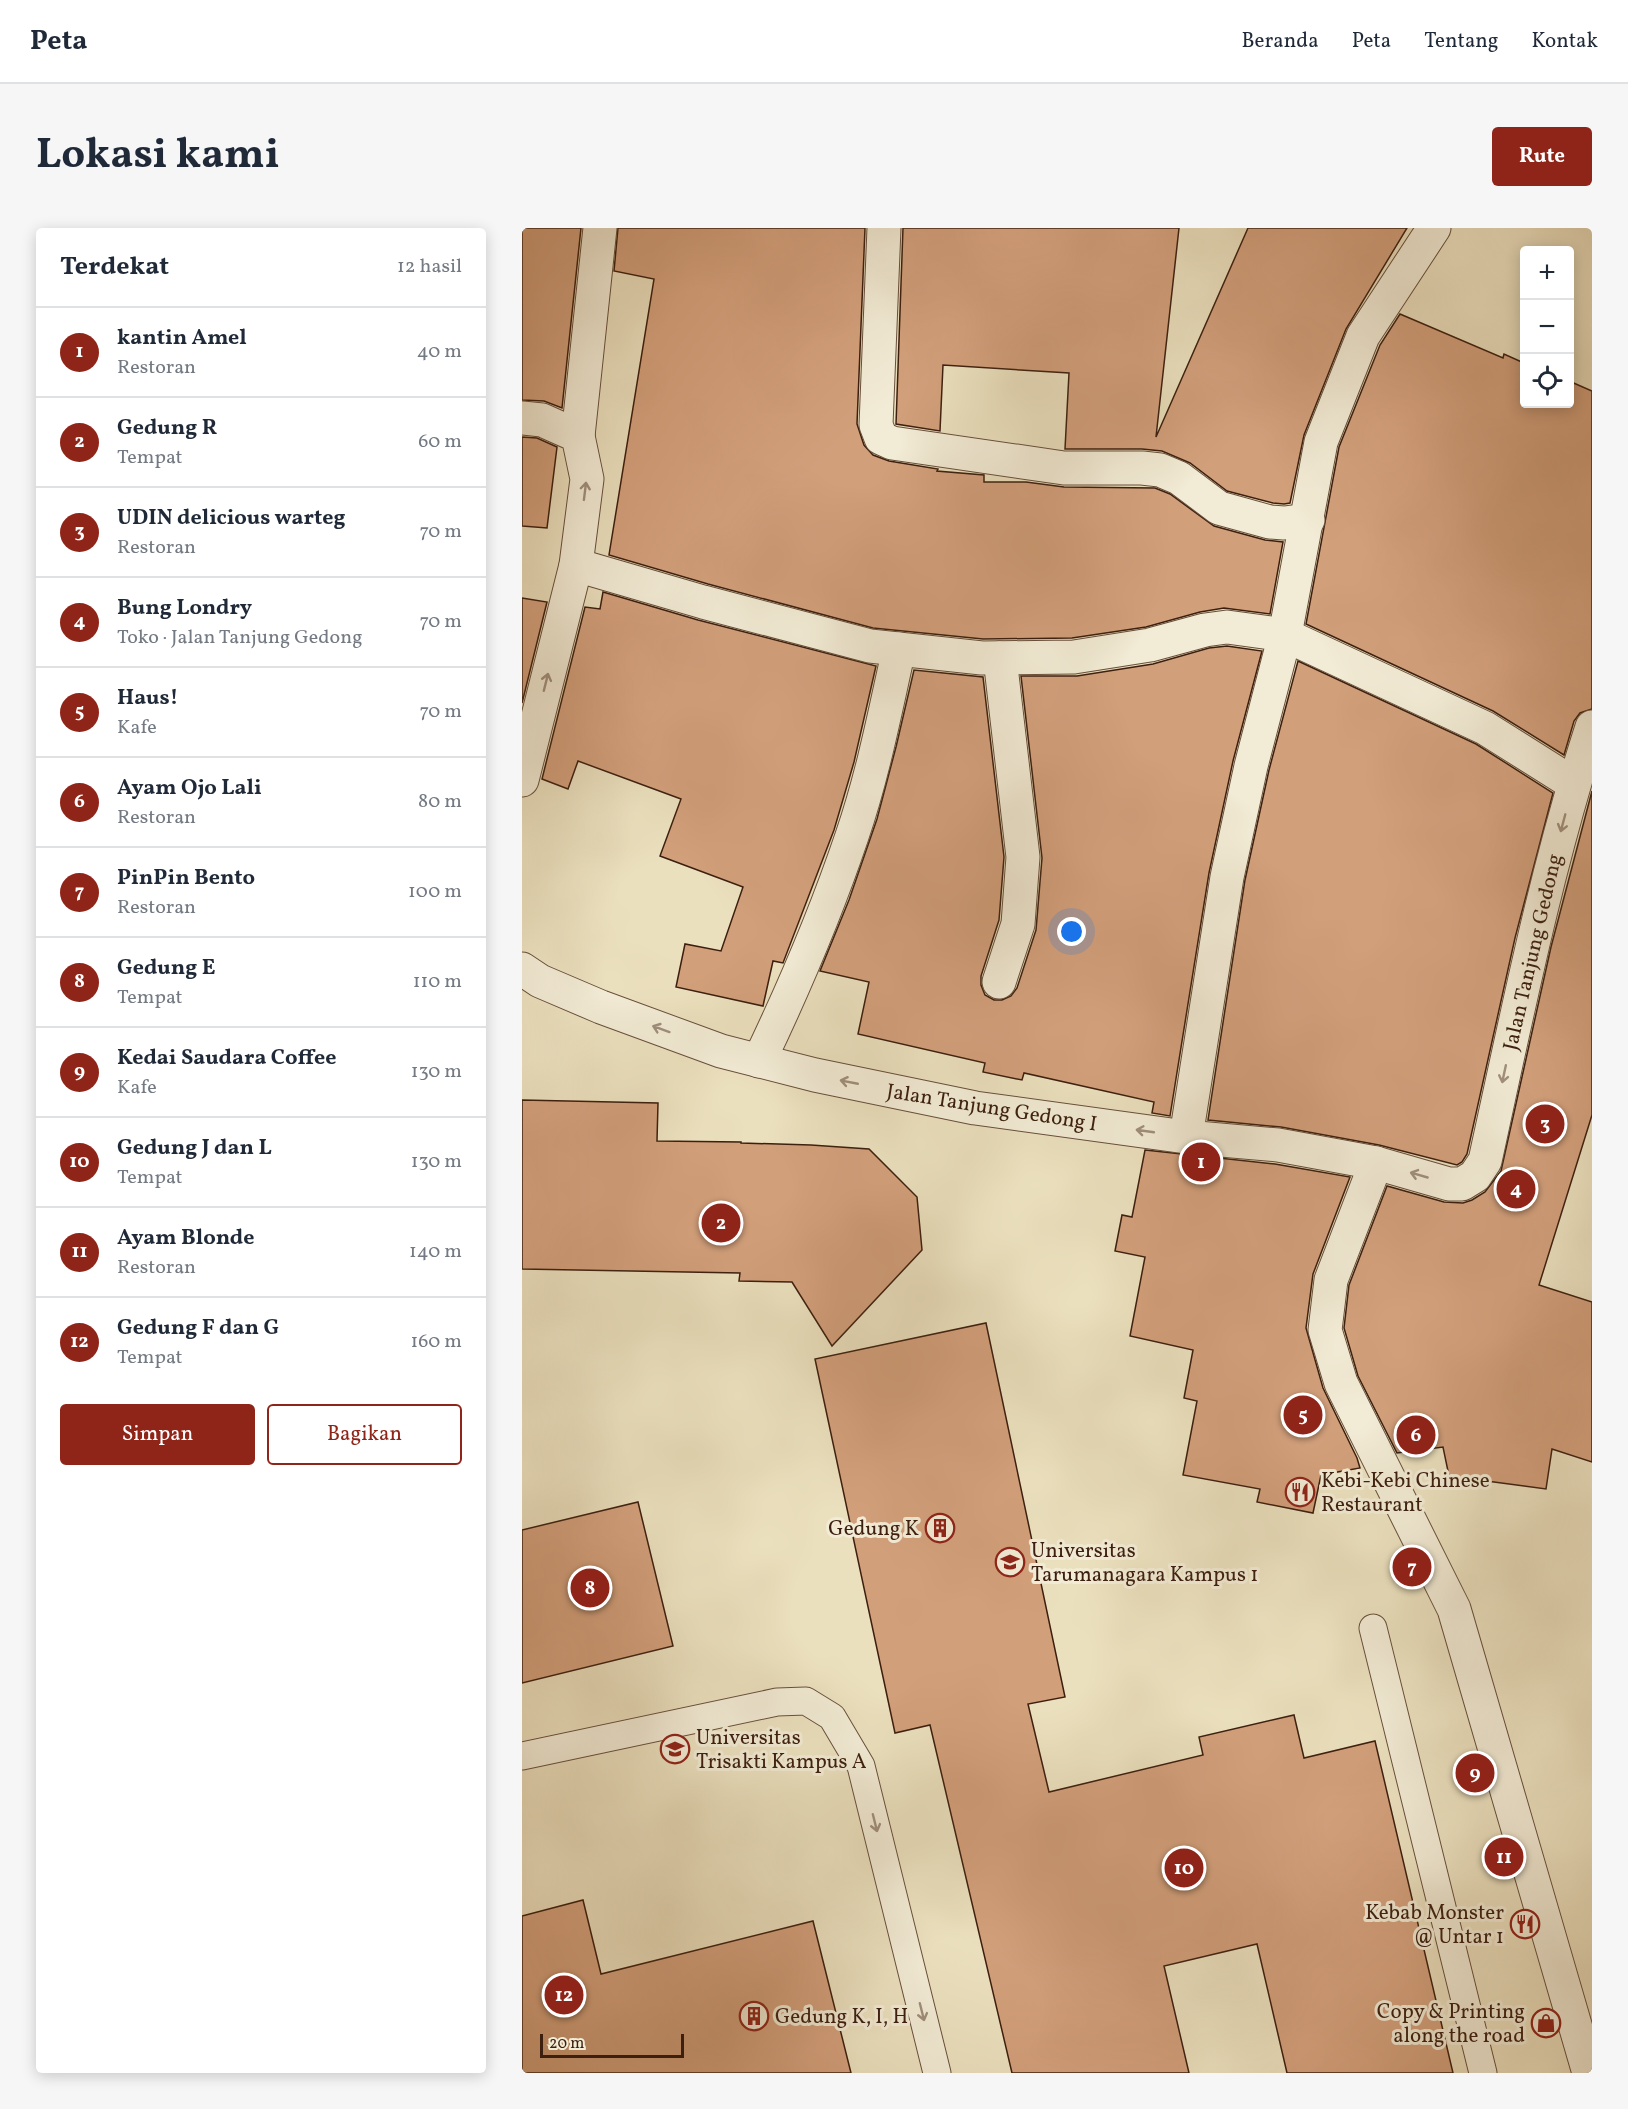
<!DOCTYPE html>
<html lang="id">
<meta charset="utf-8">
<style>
:root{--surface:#fff;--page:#f6f6f7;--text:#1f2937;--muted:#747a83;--line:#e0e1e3;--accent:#8f2418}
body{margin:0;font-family:Vollkorn,serif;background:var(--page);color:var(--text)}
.controls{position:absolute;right:18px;top:18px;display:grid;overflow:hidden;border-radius:6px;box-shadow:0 3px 15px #0003}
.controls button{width:54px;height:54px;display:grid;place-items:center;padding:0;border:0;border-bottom:2px solid var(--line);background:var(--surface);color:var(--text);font:30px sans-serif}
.scale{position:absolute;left:18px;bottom:15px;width:144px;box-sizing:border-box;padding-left:6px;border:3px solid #3c1f0f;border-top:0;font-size:16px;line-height:21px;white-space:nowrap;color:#3c1f0f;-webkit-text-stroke:4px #f2ebd5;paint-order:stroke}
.you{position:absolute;left:550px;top:704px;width:21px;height:21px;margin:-15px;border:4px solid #fff;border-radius:50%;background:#1a73e8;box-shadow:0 0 0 9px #1a73e833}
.badge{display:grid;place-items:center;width:39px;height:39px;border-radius:50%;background:var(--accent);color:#fff;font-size:20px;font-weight:700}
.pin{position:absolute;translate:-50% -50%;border:3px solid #fff;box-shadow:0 2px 6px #0006}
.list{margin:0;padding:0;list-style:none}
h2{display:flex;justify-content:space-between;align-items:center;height:78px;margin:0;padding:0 24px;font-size:26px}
h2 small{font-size:20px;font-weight:400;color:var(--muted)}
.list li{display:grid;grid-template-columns:39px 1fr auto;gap:18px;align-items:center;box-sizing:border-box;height:90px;padding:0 24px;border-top:2px solid var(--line)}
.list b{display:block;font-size:22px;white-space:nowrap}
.list p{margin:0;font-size:20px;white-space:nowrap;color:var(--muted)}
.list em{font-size:20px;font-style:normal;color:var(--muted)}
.actions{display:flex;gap:12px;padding:18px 24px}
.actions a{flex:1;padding:14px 0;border:2px solid var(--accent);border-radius:6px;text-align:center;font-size:21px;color:var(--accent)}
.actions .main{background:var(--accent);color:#fff}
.icon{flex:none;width:33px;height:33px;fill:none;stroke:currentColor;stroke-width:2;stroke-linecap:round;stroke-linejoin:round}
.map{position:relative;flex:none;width:1070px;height:1845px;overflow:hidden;border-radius:6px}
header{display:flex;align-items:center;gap:36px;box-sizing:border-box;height:84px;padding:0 30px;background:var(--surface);border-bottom:2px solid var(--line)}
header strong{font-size:28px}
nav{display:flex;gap:33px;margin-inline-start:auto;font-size:21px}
.intro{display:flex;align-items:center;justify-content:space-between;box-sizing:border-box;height:144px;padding:0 36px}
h1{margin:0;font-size:42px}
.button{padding:15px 27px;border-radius:6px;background:var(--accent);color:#fff;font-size:21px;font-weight:700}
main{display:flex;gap:36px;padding:0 36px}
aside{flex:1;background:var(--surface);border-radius:6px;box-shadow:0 3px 15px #0003}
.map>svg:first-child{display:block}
</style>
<header>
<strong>Peta</strong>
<nav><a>Beranda</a><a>Peta</a><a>Tentang</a><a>Kontak</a></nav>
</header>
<div class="intro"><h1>Lokasi kami</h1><a class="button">Rute</a></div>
<main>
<aside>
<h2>Terdekat<small>12 hasil</small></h2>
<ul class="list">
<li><span class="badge">1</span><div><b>kantin Amel</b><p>Restoran</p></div><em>40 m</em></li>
<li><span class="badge">2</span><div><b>Gedung R</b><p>Tempat</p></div><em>60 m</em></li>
<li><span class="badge">3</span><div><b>UDIN delicious warteg</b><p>Restoran</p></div><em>70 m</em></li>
<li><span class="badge">4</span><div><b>Bung Londry</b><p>Toko · Jalan Tanjung Gedong</p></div><em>70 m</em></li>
<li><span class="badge">5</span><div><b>Haus!</b><p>Kafe</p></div><em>70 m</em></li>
<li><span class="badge">6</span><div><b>Ayam Ojo Lali</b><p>Restoran</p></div><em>80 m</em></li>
<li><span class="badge">7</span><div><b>PinPin Bento</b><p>Restoran</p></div><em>100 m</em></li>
<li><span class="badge">8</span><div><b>Gedung E</b><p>Tempat</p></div><em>110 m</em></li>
<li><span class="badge">9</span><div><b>Kedai Saudara Coffee</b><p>Kafe</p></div><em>130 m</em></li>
<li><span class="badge">10</span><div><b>Gedung J dan L</b><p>Tempat</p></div><em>130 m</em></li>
<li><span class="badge">11</span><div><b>Ayam Blonde</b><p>Restoran</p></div><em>140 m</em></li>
<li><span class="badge">12</span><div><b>Gedung F dan G</b><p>Tempat</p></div><em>160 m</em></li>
</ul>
<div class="actions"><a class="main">Simpan</a><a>Bagikan</a></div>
</aside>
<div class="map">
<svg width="1070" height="1845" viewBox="0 0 1070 1845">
<rect width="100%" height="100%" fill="#ebe0be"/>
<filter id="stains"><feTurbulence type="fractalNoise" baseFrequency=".00333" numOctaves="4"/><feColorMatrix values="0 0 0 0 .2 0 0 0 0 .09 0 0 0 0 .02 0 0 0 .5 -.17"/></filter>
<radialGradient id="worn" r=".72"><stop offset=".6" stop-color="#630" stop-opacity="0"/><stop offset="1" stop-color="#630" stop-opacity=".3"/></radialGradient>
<g fill="#d29f7b" stroke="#3c1f0f" stroke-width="1.5">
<path d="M 0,0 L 59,0 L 40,180 L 22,173 L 0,172 Z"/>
<path d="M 96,0 L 343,0 L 335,196 L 342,217 L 351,227 L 367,233 L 416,241 L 415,243 L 462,247 L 462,254 L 504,254 L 542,259 L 633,260 L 648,266 L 692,298 L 743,312 L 761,314 L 748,386 L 702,380 L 678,384 L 624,399 L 550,410 L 461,411 L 351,400 L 186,356 L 87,327 L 132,51 L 92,43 Z"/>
<path d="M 381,0 L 657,0 L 634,209 L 726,0 L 885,0 L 824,101 L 782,207 L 768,275 L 762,276 L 751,275 L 705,263 L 668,235 L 640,223 L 620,221 L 543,221 L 547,145 L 421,137 L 418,203 L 374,196 Z"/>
<path d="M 878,86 L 981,130 L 982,126 L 1002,135 L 1002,176 L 1047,176 L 1047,153 L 1070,163 L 1070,481 L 1058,485 L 1052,493 L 1042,527 L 971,483 L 784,396 L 817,219 L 858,117 Z"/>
<path d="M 0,209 L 15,210 L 35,219 L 25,300 L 0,298 Z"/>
<path d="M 81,364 L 176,392 L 354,438 L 332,534 L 312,602 L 261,735 L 251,733 L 241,778 L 154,759 L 163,716 L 199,723 L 221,659 L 138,628 L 159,571 L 56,533 L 46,561 L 20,551 L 63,379 L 78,381 Z"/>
<path d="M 0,370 L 25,374 L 0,475 Z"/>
<path d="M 705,418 L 740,423 L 711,533 L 687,645 L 648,888 L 630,885 L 632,874 L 502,845 L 500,852 L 461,844 L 463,835 L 336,806 L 347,754 L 298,743 L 327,672 L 355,591 L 374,519 L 392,442 L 461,449 L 482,629 L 477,692 L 459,748 L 459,757 L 463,767 L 472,772 L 480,772 L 489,768 L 495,760 L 514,702 L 520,630 L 499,448 L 555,448 L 631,436 L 687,420 Z"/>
<path d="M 776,433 L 954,516 L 1031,565 L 993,710 L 945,926 L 940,934 L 935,937 L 857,917 L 759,899 L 686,892 L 723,652 L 747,542 Z"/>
<path d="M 1070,563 L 1070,887 L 1017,1057 L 1070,1074 L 1070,1234 L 1030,1221 L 1024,1261 L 927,1248 L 921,1219 L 875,1225 L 836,1148 L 822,1100 L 827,1057 L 865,958 L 922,974 L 941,975 L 950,972 L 963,964 L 979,943 L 1029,719 Z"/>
<path d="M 0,872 L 136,875 L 135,913 L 219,914 L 219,915 L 289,917 L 347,921 L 395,969 L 400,1022 L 310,1118 L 270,1054 L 217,1053 L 218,1045 L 0,1041 Z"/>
<path d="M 623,922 L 753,936 L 828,949 L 791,1046 L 784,1100 L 801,1160 L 835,1230 L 838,1240 L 799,1247 L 791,1285 L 735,1274 L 738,1261 L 661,1247 L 675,1173 L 662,1170 L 671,1122 L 608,1108 L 623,1029 L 593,1023 L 600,987 L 610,989 Z"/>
<path d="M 464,1095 L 543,1469 L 506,1476 L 527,1564 L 681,1527 L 677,1509 L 772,1487 L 782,1530 L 853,1513 L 931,1845 L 765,1845 L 735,1716 L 642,1738 L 667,1845 L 490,1845 L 408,1497 L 373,1505 L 293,1131 Z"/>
<path d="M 116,1274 L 151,1418 L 0,1455 L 0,1302 Z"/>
<path d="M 61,1672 L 79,1746 L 291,1693 L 329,1845 L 0,1845 L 0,1688 Z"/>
</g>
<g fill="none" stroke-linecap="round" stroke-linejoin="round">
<g stroke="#684f3b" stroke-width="29">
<g id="lane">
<path d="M 851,1400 L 961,1845"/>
<path d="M 0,1528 L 255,1474 L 284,1473 L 310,1489 L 339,1538 L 415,1845"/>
</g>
</g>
<g stroke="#684f3b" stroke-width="35">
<g id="street">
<path d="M 362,0 L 354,197 L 359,210 L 370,215 L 542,240 L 620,240 L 638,242 L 657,250 L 697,280 L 748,294 L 762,295 L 786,292"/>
<path d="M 0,190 L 20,192 L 56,208 L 65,251 L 54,337 L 0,552"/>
<path d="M 56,208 L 78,0"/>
<path d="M 54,337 L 181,374 L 348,418 L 460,430 L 552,429 L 628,417 L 683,402 L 705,399 L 763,407 L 963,500 L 1052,556"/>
<path d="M 0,741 L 18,753 L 79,779 L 199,823 L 293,847 L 453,880 L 664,909 L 756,917 L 854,935 L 927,956 L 940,956 L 953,948 L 963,933 C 995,787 1024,641 1070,499"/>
<path d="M 477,754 L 496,696 L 501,629 L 478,430"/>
<path d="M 237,833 C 272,760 304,685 330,608 C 351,547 363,484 377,421"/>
<path d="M 664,909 L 705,649 L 729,538 L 763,407 L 799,214 L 841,108 L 912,0"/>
<path d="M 854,935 L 809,1052 L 803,1102 L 819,1155 L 932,1381 L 1067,1845"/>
</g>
</g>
<use href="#lane" stroke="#f2ebd5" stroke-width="27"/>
<use href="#street" stroke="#f2ebd5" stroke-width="33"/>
</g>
<defs><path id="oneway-shaft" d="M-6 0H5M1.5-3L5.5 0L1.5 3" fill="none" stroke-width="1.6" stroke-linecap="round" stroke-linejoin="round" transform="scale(1.5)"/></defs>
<g stroke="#a08f7c">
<use href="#oneway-shaft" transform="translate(63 263) rotate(-83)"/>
<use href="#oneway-shaft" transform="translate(24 454) rotate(-76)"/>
<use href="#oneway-shaft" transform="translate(1041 595) rotate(105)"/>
<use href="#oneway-shaft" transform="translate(139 801) rotate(-160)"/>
<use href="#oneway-shaft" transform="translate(982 846) rotate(102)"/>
<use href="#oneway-shaft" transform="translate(327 854) rotate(-169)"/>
<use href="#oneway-shaft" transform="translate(623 903) rotate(-172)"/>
<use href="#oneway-shaft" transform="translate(897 947) rotate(-164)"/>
<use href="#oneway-shaft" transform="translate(353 1595) rotate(76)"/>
<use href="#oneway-shaft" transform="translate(400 1784) rotate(76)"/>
</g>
<defs>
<g id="restaurant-ring" transform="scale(1.5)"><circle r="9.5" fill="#f2ebd5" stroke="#8f2418" stroke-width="1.5"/><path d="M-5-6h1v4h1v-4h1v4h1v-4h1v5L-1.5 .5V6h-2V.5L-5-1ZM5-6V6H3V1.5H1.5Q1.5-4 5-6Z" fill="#8f2418"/></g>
<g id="building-ring" transform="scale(1.5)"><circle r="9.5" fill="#f2ebd5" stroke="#8f2418" stroke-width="1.5"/><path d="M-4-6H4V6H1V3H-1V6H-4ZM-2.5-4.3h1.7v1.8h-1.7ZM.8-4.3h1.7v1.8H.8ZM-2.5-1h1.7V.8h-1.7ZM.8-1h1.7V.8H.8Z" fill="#8f2418"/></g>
<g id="university-ring" transform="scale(1.5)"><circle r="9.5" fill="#f2ebd5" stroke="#8f2418" stroke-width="1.5"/><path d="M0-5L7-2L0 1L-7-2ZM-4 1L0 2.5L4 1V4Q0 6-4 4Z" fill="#8f2418"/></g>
<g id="shop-ring" transform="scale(1.5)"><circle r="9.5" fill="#f2ebd5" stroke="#8f2418" stroke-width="1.5"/><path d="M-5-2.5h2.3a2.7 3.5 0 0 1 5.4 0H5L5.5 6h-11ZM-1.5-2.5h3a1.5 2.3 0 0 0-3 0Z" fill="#8f2418"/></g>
</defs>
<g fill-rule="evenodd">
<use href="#restaurant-ring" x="778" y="1264"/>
<use href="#building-ring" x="418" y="1300"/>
<use href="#university-ring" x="488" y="1334"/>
<use href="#university-ring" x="153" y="1521"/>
<use href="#restaurant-ring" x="1003" y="1696"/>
<use href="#building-ring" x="232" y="1788"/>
<use href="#shop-ring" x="1024" y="1795"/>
</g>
<g text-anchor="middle" stroke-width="6" stroke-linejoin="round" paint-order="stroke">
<g font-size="21" fill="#3c1f0f" stroke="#f2ebd5">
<text transform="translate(1010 724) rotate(-77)" y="7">Jalan Tanjung Gedong</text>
<text transform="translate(470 879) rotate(9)" y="7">Jalan Tanjung Gedong I</text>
</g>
<g font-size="21" fill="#3c1f0f" stroke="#f2ebd5" text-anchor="start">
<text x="799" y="1259">Kebi-Kebi Chinese<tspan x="799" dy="24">Restaurant</tspan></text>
<text x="397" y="1307" text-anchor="end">Gedung K</text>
<text x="509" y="1329">Universitas<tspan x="509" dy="24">Tarumanagara Kampus 1</tspan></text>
<text x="174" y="1516">Universitas<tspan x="174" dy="24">Trisakti Kampus A</tspan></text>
<text x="982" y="1691" text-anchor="end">Kebab Monster<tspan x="982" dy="24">@ Untar 1</tspan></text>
<text x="1003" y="1790" text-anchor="end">Copy &amp; Printing<tspan x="1003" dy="24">along the road</tspan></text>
<text x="253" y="1795">Gedung K, I, H</text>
</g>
</g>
<rect width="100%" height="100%" filter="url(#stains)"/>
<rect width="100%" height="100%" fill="url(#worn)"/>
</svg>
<div class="controls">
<button>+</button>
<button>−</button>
<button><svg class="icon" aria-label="locate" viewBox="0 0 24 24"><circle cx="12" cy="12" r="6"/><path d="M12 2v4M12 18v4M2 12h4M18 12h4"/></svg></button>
</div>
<div class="scale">20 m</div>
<div class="you"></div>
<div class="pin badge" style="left:679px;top:934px">1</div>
<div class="pin badge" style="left:199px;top:995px">2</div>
<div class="pin badge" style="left:1023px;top:896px">3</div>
<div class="pin badge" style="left:994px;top:961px">4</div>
<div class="pin badge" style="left:781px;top:1187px">5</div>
<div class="pin badge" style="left:894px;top:1207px">6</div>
<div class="pin badge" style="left:890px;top:1339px">7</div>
<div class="pin badge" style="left:68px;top:1360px">8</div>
<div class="pin badge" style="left:953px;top:1545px">9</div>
<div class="pin badge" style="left:662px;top:1640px">10</div>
<div class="pin badge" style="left:982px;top:1629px">11</div>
<div class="pin badge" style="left:42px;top:1767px">12</div>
</div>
</main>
